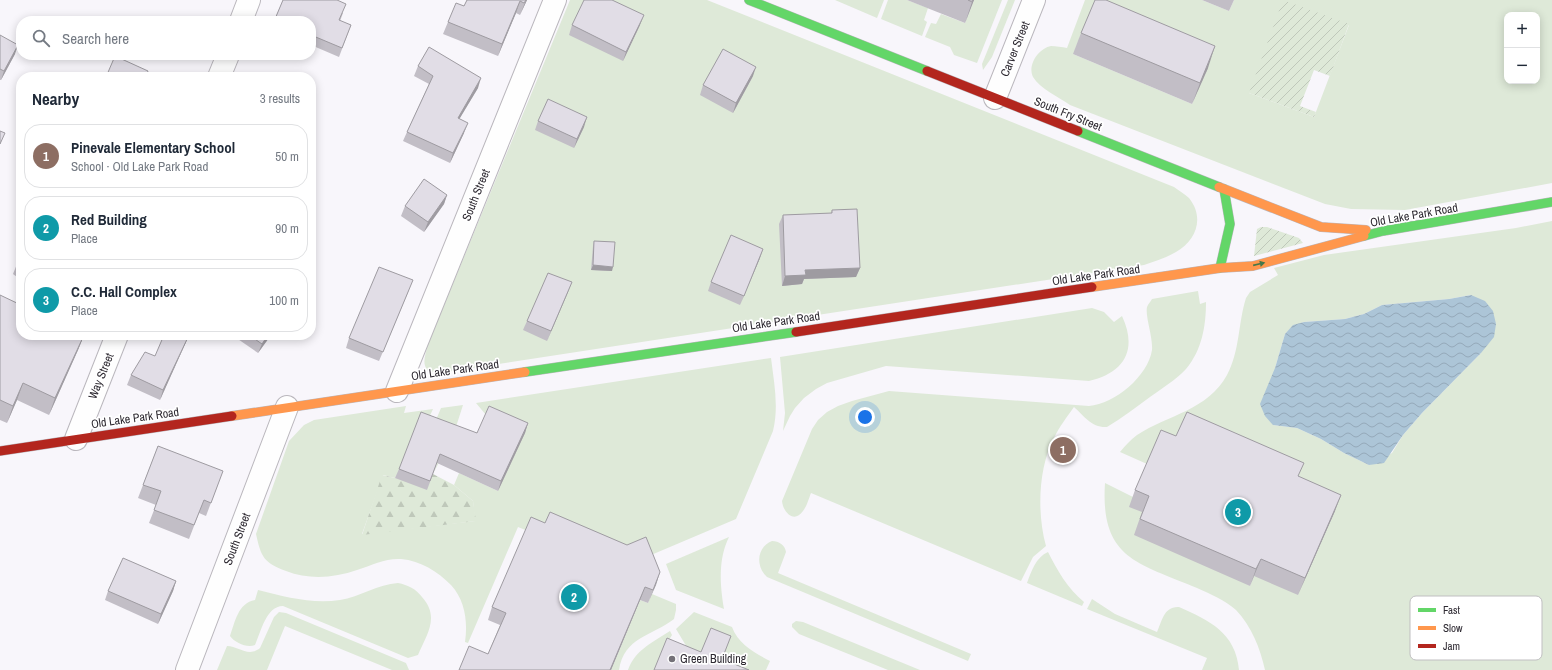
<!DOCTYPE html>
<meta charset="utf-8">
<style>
:root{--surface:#fff;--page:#f6f6f7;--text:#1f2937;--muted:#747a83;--line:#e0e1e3;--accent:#747178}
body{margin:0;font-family:"Archivo Narrow",sans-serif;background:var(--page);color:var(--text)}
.controls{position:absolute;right:12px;top:12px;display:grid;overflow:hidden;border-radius:8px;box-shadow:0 2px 10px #0003}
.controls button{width:36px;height:36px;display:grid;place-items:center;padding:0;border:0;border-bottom:1px solid var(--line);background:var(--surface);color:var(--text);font:20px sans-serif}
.you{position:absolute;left:865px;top:417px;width:14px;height:14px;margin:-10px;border:3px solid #fff;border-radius:50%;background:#1a73e8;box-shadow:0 0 0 6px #1a73e833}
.badge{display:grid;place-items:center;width:26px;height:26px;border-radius:50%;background:var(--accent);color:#fff;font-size:13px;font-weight:700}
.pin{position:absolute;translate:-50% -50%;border:2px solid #fff;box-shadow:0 1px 4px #0006}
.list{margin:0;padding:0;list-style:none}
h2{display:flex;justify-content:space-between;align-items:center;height:52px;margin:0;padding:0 16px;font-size:17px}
h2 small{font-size:13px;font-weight:400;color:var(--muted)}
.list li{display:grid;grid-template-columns:26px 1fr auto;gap:12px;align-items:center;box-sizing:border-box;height:64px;margin:0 8px 8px;padding:0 8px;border:1px solid var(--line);border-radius:16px}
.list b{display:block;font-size:15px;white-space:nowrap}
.list p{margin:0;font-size:13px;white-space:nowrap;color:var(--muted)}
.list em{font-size:13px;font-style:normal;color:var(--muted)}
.icon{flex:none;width:22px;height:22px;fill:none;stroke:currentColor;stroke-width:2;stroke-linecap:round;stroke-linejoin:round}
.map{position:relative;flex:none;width:1552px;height:670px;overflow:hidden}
.search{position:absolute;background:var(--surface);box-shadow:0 2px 10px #0003;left:16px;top:16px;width:300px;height:44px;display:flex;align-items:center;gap:10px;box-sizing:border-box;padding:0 14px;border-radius:16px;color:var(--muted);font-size:15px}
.panel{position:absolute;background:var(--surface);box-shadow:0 2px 10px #0003;left:16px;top:72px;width:300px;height:268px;border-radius:16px}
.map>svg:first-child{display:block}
</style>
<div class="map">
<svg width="1552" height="670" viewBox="0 0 1552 670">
<defs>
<pattern id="forest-firs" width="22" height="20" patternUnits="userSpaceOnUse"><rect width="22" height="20" fill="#dee9d8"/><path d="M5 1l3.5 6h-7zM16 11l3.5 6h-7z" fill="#bfc8ba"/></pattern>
<pattern id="garden-furrows" width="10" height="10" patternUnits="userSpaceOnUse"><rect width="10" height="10" fill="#dee9d8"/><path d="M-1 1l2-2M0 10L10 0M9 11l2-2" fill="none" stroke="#bfc8ba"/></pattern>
<pattern id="water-waves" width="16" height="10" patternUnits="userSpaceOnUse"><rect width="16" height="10" fill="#acc5d7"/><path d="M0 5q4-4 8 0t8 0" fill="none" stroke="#94a9b9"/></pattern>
</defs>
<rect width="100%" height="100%" fill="#f8f6fb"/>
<g fill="#dee9d8" fill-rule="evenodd">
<path d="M 570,0 L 707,0 L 1174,187 C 1179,191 1185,194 1189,198 C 1205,218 1196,241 1176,252 C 1166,258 1155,261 1144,265 L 440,373 L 428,371 C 421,363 426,354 428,344 Z"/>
<path d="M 835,0 L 884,0 L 877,18 Z"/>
<path d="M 888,0 L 907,0 L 928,8 L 924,20 L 927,22 L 922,36 L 881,19 Z"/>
<path d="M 974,0 L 1002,0 L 977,63 L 954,55 L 950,47 L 925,37 L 931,23 L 936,24 L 941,14 L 965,23 Z"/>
<path d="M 1008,0 L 1015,0 L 992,57 L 983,70 L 982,64 Z"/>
<path d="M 1085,0 L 1202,0 L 1229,11 L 1234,0 L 1552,0 L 1552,183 L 1405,210 L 1351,209 L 1325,204 L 1070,105 C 1059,97 1040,89 1033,77 C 1027,65 1039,48 1051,46 C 1056,46 1062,47 1067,48 ZM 1507,15 L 1537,15 L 1537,81 L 1507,81 ZM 1349,25 L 1314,117 L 1249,93 ZM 1073,54 L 1207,68 L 1192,104 Z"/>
<path d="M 1552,221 L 1552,670 L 1265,670 C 1260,648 1252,627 1236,610 C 1225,600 1210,594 1197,588 C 1138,563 1100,559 1105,483 L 1133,497 L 1143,513 L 1250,586 L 1254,576 L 1170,453 L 1147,464 L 1120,452 C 1125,446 1130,440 1137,435 C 1168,415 1208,410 1227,375 C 1240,351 1238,323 1246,298 L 1250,292 L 1278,275 L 1274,268 L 1324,255 L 1516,228 ZM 1471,295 L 1481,353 L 1422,413 L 1403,435 L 1392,453 L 1369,465 L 1344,453 L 1321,439 L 1297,428 L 1273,425 L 1275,368 L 1285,334 L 1293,326 L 1304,322 L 1345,319 L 1364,314 L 1382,305 L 1449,299 Z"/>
<path d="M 1198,291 L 1200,304 L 1206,302 C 1206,326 1202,350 1186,369 C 1177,379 1161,389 1150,397 C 1136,407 1122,418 1107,427 C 1092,428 1084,416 1074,407 C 1067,417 1059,427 1054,438 C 1038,468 1037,514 1046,546 L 1033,557 L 1021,581 L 811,493 C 809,498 807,506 803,511 C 794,524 783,512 782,501 L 812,429 L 818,420 L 827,412 L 838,406 L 852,401 L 889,391 L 1089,406 C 1115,404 1148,376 1152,350 C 1153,337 1145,316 1147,307 C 1148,304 1151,301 1152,299 Z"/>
<path d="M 1092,308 L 1104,312 L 1114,322 L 1122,316 C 1138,350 1124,373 1089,381 L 886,366 L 827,383 L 816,389 L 804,398 L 795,408 L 790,416 L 783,431 L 785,413 L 780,357 Z"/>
<path d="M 771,358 C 774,382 779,407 773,431 L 736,519 L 644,558 L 540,536 L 518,527 L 468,643 L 465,642 C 468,622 465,600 451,585 C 437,571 421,561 401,559 C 386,558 372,565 357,570 C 334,578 309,580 286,571 C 264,563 261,557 256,534 L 289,441 L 304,425 L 314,420 L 406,406 L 404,413 L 433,409 L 426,424 L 395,478 L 383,475 L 362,534 L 475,521 L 473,501 L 454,485 L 459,473 L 498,491 L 486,415 L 476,403 Z"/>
<path d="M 463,405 L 454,433 L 433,474 L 449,433 L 433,427 L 441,408 Z"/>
<path d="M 729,537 C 718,559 720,585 724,609 L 676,590 L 666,564 Z"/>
<path d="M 772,541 C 779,541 785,545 786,552 L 778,573 L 971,654 L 968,661 L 767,577 C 755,566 757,547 772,541 Z"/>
<path d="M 1048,552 C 1057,570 1068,589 1084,602 L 1082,606 L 1027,583 C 1031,572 1036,557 1048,552 Z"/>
<path d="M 398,583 C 408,585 416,589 422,597 C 440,617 427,634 418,655 L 408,658 L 283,606 C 266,606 261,632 255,645 C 247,648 235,643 230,636 C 235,622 238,603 255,600 L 258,590 C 285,597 312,604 340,600 C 360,597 378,584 398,583 Z"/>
<path d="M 652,594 L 676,604 L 676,610 L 674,619 C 652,636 624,637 619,670 L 611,670 L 640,600 L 648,603 Z"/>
<path d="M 1092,599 L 1115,614 L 1157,632 C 1162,621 1164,606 1179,607 C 1209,620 1236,633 1239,670 L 1202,670 L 1207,658 L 1087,609 Z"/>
<path d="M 279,612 L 286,613 L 406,663 L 409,670 L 392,670 L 285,626 L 267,670 L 217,670 L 227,646 C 239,646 248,658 260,648 L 274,617 Z"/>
<path d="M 694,612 L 732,627 C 738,644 755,653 770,661 L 766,670 L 718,670 L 697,664 L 676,629 Z"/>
<path d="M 796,621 L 803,622 L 920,670 L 888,670 L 799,634 L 792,627 L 792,624 Z"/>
<path d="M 670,631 L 672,635 L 663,650 L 655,670 L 628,670 C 635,650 653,642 670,631 Z"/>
</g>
<path fill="url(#forest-firs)" d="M 433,474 L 454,485 L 473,501 L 476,521 L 362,535 L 382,475 L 395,478 Z"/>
<g fill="url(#garden-furrows)">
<path d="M 1283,0 L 1349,24 L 1330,76 L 1314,70 L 1300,106 L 1316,112 L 1314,117 L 1249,93 Z"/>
<path d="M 1261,227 L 1267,227 L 1299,238 L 1303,243 L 1254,256 L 1257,229 Z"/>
</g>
<path fill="url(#water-waves)" d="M 1471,295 L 1485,301 L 1493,311 L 1496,324 L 1494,337 L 1481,353 L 1422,413 L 1403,435 L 1384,463 L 1369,465 L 1344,453 L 1321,439 L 1297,428 L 1273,425 L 1265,416 L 1260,404 L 1275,368 L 1285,334 L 1293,325 L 1304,322 L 1345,319 L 1364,314 L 1382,305 L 1449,299 Z"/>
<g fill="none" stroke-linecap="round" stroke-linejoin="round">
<g stroke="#bab7bd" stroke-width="24">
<g id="street">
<path d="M 241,21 L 249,0"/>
<path d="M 219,77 L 228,55"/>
<path d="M 995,98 L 1034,0"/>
<path d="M 397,391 L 555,0"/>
<path d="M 76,439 L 117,335"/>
<path d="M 187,670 L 287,407"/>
</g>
</g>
<g stroke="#bab7bd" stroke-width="10">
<g id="fast">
<path d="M 749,0 L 927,71"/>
<path d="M 1078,131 L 1219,187"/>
<path d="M 1364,236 L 1383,231 L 1552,202"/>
<path d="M 1220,268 L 1230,224 L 1224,189"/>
<path d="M 525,372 L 796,332"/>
</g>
</g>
<g stroke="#bab7bd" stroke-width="10">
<g id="slow">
<path d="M 1219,187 L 1321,227 L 1366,230"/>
<path d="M 1092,287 L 1220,268 L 1253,266 L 1364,236"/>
<path d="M 232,416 L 525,372"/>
</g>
</g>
<g stroke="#bab7bd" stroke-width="10">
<g id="jam">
<path d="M 927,71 L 1078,131"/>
<path d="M 796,332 L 1092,287"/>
<path d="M 0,451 L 232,416"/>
</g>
</g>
<use href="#street" stroke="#fefefe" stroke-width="22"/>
<use href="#fast" stroke="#63d668" stroke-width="9"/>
<use href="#slow" stroke="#ff974d" stroke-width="9"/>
<use href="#jam" stroke="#b3261e" stroke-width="9"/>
</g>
<g fill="#c2bec6">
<path d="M 283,0 L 343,13 L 340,21 L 351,25 L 339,57 L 311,45 L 311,21 L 274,21 Z"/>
<path d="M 467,0 L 527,0 L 520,15 L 516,13 L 498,56 L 443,34 L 448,22 L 464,6 Z"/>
<path d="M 907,0 L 974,0 L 965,23 Z"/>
<path d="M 1202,0 L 1234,0 L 1229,11 Z"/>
<path d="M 572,25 L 640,25 L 623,61 L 569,35 Z"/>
<path d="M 1081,33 L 1208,68 L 1192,104 L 1073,54 Z"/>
<path d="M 0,35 L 15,54 L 1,80 L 0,80 Z"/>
<path d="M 418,66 L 478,88 L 459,119 L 464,133 L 450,163 L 403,141 L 407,132 L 429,84 L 414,76 Z"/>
<path d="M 753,76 L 733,113 L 700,95 L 703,85 Z"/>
<path d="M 538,121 L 584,127 L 574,148 L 535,130 Z"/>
<path d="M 447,195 L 444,204 L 424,232 L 401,216 L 405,206 Z"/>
<path d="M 832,210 L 860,268 L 856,277 L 804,279 L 802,284 L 782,286 L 779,224 L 783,215 L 831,213 Z"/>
<path d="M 594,241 L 612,271 L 591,270 L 593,246 Z"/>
<path d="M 760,258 L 740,305 L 708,291 L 711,282 Z"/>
<path d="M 21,259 L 21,280 L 13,274 L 17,264 Z"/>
<path d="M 409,290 L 379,361 L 346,348 L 349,338 Z"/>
<path d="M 568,292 L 547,341 L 523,330 L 527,321 Z"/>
<path d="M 0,295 L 84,335 L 78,350 L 49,415 L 17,400 L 7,423 L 0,420 Z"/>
<path d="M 232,335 L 271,335 L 258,353 Z"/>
<path d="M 186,342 L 160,400 L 127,385 L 131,375 L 155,356 Z"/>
<path d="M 528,423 L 525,433 L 498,491 L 437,463 L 427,490 L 395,478 L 399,469 L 477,433 Z"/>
<path d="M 1176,436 L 1299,476 L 1335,511 L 1298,595 L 1254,576 L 1250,586 L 1134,535 L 1142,512 L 1129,507 L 1135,490 Z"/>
<path d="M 158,446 L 218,484 L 206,516 L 199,513 L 189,539 L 149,523 L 156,505 L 138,498 Z"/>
<path d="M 660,572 L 648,603 L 640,600 L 611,670 L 459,670 L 488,654 L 500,625 L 488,620 L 492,607 Z"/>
<path d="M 176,581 L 173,591 L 158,624 L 105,600 L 108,591 Z"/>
</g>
<g fill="#9e9ba1">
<path d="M 526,0 L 527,0 L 520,15 Z"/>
<path d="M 973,0 L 974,0 L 965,23 L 972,2 Z"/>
<path d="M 520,1 L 516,13 L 498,56 L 502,44 Z"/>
<path d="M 644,15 L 640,25 L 623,61 L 626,52 Z"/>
<path d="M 18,45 L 15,54 L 1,80 L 4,71 Z"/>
<path d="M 1215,46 L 1208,68 L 1192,104 L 1200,83 Z"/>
<path d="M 756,67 L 753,76 L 733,113 L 736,103 Z"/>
<path d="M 481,78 L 478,88 L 454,128 L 458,118 Z"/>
<path d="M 587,117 L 584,127 L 574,148 L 577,139 Z"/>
<path d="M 468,123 L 464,133 L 450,163 L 453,153 Z"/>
<path d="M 447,195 L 444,204 L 424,232 L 428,222 Z"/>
<path d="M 763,249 L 760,258 L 740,305 L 744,296 Z"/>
<path d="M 593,265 L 613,267 L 612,271 L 591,270 Z"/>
<path d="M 860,268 L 856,277 L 804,279 L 802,284 L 782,286 L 785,276 L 805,270 Z"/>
<path d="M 572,282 L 568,292 L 547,341 L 551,331 Z"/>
<path d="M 84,335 L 78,350 L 49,415 L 55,398 Z"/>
<path d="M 189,335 L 186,342 L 160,400 L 163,390 Z"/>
<path d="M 268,335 L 271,335 L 258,353 L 262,344 Z"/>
<path d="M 23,383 L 17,400 L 7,423 L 13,406 Z"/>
<path d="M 528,423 L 525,433 L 498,491 L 501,481 Z"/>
<path d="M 1341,495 L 1335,511 L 1298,595 L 1305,578 Z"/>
<path d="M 1261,559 L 1254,576 L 1250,586 L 1256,569 Z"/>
<path d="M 660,572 L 656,585 L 648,603 L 653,590 Z"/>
<path d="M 176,581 L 173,591 L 158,624 L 161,614 Z"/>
<path d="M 645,587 L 640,600 L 611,670 L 610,670 Z"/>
</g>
<g fill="#e1dde6" stroke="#9e9ba1">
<path d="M 283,0 L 337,0 L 346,4 L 339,20 L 351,25 L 342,48 L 311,35 L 311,21 L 279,21 L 275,19 Z"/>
<path d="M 467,0 L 526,0 L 524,3 L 520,1 L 502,44 L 448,22 L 456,3 L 464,6 Z"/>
<path d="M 584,0 L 612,0 L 644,15 L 626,52 L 572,25 Z"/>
<path d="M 968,0 L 973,0 L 972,2 Z"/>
<path d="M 1095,0 L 1106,0 L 1215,46 L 1200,83 L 1081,33 Z"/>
<path d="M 0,35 L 18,45 L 4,71 L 0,69 Z"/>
<path d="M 429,47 L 481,78 L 458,118 L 468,123 L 453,153 L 407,132 L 433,76 L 418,66 Z"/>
<path d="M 723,49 L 756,67 L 736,103 L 703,85 Z"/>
<path d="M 115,56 L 148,71 L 146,77 L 106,77 Z"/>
<path d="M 548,99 L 587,117 L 577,139 L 538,121 Z"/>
<path d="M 0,131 L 5,133 L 0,144 Z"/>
<path d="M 424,179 L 447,195 L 428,222 L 405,206 Z"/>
<path d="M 857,209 L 860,268 L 805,270 L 806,275 L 785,276 L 783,215 L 832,213 L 832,210 Z"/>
<path d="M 731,235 L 763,249 L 744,296 L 711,282 Z"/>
<path d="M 594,241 L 615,242 L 613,267 L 593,265 Z"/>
<path d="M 21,259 L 21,268 L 17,264 Z"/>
<path d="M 379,267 L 413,280 L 383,352 L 349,338 Z"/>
<path d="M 548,273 L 572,282 L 551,331 L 527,321 Z"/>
<path d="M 0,295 L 21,305 L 21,335 L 84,335 L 55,398 L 23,383 L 13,406 L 0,400 Z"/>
<path d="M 164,335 L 189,335 L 163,390 L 131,375 L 145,352 L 155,356 Z"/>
<path d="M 249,335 L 268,335 L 262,344 Z"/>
<path d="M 489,406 L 528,423 L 501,481 L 440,454 L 430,481 L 399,469 L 421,412 L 477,433 Z"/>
<path d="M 1187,412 L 1304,463 L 1298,476 L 1341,495 L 1305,578 L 1261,559 L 1256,569 L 1140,519 L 1149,496 L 1135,490 L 1161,430 L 1176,436 Z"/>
<path d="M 158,446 L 223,471 L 211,503 L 204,500 L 194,525 L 154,510 L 161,491 L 143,485 Z"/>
<path d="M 550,512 L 627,545 L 646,537 L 660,572 L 653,590 L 645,587 L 610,670 L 459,670 L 469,646 L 488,654 L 506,613 L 492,607 L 531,517 L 545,523 Z"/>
<path d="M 123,558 L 176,581 L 161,614 L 108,591 Z"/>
<path d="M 711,628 L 731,636 L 722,659 L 749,670 L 654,670 L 667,638 L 701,652 Z"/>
</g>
<defs><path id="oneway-solid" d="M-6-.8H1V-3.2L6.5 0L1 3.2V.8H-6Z"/></defs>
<use fill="#45774a" href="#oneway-solid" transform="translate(1259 264) rotate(-13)"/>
<circle fill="#747178" stroke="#fff" stroke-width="1.5" cx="672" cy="659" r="4"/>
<g text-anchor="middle" stroke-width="3.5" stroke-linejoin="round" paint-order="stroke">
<g font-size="12" fill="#2d2931" stroke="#fff">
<text transform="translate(1015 49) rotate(-68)" y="4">Carver Street</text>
<text transform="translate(1068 114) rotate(22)" y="4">South Fry Street</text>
<text transform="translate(476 195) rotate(-68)" y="4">South Street</text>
<text transform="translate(1414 215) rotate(-10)" y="4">Old Lake Park Road</text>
<text transform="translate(1096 275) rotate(-8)" y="4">Old Lake Park Road</text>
<text transform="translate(776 322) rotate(-8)" y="4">Old Lake Park Road</text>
<text transform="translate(455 370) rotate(-8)" y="4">Old Lake Park Road</text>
<text transform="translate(101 376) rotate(-68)" y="4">Way Street</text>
<text transform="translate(135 418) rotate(-8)" y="4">Old Lake Park Road</text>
<text transform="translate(237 539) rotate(-69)" y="4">South Street</text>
</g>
<g font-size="12" fill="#2d2931" stroke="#fff" text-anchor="start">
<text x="680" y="663">Green Building</text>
</g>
</g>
<rect x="1410" y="596" width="132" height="64" rx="6" fill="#fff" stroke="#c0bfc1" stroke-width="1"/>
<rect x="1418" y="608" width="18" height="4" fill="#63d668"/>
<rect x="1418" y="626" width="18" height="4" fill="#ff974d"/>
<rect x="1418" y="644" width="18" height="4" fill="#b3261e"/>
<g font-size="11" fill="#2d2931">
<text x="1443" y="614">Fast</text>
<text x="1443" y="632">Slow</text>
<text x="1443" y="650">Jam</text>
</g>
</svg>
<div class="controls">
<button>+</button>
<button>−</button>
</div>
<div class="you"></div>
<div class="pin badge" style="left:1063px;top:450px;background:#8d6e63">1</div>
<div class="pin badge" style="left:574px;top:597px;background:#0f9aa8">2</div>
<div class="pin badge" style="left:1238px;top:512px;background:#0f9aa8">3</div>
<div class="search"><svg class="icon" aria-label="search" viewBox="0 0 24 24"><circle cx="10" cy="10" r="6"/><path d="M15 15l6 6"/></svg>Search here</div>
<section class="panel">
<h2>Nearby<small>3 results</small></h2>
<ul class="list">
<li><span class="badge" style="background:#8d6e63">1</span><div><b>Pinevale Elementary School</b><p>School · Old Lake Park Road</p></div><em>50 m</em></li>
<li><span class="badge" style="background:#0f9aa8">2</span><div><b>Red Building</b><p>Place</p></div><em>90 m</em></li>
<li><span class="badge" style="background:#0f9aa8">3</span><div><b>C.C. Hall Complex</b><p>Place</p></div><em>100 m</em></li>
</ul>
</section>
</div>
